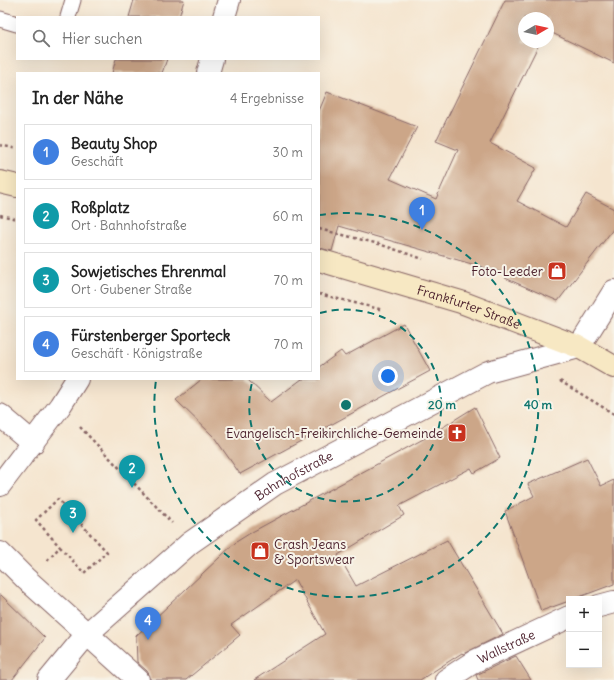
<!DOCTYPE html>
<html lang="de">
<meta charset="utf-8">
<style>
:root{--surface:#fff;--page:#f6f6f6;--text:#222;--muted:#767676;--line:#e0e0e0;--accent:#ea580c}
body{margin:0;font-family:Delius,sans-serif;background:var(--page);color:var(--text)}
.controls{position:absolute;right:12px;bottom:12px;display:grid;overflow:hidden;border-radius:0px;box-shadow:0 4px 16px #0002}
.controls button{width:36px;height:36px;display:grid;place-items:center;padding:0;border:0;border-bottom:1px solid var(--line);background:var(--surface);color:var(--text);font:20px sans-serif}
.compass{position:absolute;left:518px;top:12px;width:36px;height:36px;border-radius:50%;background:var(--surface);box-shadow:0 4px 16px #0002;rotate:81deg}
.you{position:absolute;left:388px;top:376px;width:14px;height:14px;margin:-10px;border:3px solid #fff;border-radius:50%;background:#1a73e8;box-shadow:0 0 0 6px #1a73e833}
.badge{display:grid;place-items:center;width:26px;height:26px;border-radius:50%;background:var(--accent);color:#fff;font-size:13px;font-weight:700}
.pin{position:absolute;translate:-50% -33px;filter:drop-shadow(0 1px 2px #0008)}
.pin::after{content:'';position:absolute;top:21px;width:14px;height:12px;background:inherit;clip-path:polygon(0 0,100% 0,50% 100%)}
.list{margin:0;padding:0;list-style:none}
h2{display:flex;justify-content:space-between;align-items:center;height:52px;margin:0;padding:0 16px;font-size:17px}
h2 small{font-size:13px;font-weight:400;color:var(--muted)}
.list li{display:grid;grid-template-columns:26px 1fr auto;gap:12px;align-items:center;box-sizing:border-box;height:56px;margin:0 8px 8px;padding:0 8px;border:1px solid var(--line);border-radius:0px}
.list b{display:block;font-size:15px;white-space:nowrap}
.list p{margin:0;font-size:13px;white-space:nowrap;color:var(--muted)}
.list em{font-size:13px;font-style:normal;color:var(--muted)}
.icon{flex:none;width:22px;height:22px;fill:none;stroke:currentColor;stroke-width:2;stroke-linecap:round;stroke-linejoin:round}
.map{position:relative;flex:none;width:614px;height:680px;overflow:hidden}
.search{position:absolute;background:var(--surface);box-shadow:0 4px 16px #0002;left:16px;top:16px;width:304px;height:44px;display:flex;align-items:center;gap:10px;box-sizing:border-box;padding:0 14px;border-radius:0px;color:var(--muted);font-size:15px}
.panel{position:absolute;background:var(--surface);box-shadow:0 4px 16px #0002;left:16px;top:72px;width:304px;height:308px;border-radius:0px}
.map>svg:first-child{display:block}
</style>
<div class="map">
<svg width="614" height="680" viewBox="0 0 614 680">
<rect width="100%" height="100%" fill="#f7f3e8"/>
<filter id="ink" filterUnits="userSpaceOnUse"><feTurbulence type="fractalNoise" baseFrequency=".025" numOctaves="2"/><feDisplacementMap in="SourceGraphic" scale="8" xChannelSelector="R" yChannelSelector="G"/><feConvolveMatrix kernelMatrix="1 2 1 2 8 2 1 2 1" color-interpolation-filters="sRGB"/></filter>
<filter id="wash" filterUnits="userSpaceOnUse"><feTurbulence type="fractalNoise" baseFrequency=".012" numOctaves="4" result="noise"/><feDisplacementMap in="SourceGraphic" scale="16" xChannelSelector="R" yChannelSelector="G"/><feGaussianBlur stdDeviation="0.9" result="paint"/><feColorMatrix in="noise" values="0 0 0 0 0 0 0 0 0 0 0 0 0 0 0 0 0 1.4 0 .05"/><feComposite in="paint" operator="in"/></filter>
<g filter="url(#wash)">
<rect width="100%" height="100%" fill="#f5e5cf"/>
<g id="blocks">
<g fill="#cca688">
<path d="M 134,0 L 184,0 L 179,17 L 129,17 Z"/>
<path d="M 505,0 L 614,0 L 614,63 L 548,31 L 548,18 L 524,18 L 524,42 L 540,42 L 490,143 L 536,168 L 517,201 L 566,227 L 586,194 L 614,209 L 614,228 L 591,258 L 558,301 L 505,278 L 507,274 L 339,226 L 332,251 L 319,248 L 319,111 L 327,92 L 417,127 L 390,179 L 436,199 L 458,150 L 436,141 Z"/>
<path d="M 116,59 L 167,59 L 162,73 L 112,73 Z"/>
<path d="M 404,324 L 430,371 L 240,474 L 214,437 L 176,400 L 202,379 L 247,379 L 271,402 L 302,379 L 319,379 L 319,367 L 341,351 L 345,356 Z"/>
<path d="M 475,407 L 500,458 L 474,473 L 471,468 L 399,506 L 404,515 L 338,555 L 356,586 L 447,540 L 503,634 L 463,654 L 462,653 L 420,680 L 254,680 L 325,634 L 295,580 L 231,625 L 240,635 L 186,680 L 150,680 L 150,676 L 147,671 L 137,662 L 136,636 L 236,542 L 252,532 L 427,437 Z"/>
<path d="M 587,458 L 601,486 L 614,480 L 614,584 L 574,599 L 569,599 L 569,601 L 541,611 L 505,511 L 534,496 L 528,484 Z"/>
<path d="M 0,594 L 45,638 L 12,680 L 0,680 Z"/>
<path d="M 516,656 L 531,680 L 478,680 L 476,675 Z"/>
</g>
</g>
</g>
<g filter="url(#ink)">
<use href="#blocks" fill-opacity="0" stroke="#866464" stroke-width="1"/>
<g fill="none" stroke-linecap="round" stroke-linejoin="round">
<g stroke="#866464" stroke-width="17">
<g id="service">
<path d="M 68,17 L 73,0"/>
<path d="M 0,19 L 17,24"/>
</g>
</g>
<g stroke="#866464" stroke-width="24">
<g id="minor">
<path d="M 0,415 L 33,443"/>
<path d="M 0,485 L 60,406 L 77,379"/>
<path d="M 0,553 L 26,579 L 138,680"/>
<path d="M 599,606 L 614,602"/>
<path id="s1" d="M 49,680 L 87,634 L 190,543 L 275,484 L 488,372 L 579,347"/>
<path id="s2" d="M 446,680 L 475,661 L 569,617"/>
</g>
</g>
<g stroke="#866464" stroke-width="24">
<g id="tertiary">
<path d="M 224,17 L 229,0"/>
<path d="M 208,73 L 212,59"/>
<path d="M 579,347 L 614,291"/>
</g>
</g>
<g stroke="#866464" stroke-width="24">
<g id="secondary">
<path d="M 0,182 L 17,186"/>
<path id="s3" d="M 319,260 L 461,302 L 579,347 L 614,367"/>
</g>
</g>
<g stroke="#866464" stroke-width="2.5" stroke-dasharray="3 3" stroke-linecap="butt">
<path d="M 0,145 L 17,149"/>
<path d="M 0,215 L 17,219"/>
<path d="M 319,229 L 379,244 L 423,259"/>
<path d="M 319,294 L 383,310"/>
<path d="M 560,381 L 614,414"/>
<path d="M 80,427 L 172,523"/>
<path d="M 47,560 L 60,547 L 84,573 L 107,552 L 58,499 L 36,520 L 60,547"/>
</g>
<use href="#service" stroke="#fff" stroke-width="15"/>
<use href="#minor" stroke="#fff" stroke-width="22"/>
<use href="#tertiary" stroke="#fff" stroke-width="22"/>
<use href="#secondary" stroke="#f7e8c3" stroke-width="22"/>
</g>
</g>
<g fill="none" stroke="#0f766e" stroke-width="2" stroke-dasharray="7 5">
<path d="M320 313A96 96 0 1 1 253 379"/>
<path d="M319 215A192 192 0 1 1 156 380"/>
</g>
<defs>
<g id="shop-square" transform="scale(1)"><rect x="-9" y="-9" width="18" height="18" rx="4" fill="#c8321e" stroke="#f7f3e8"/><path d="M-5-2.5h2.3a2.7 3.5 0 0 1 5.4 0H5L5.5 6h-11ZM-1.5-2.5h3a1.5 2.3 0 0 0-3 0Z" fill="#fff"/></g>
<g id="church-square" transform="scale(1)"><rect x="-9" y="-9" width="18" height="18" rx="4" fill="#c8321e" stroke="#f7f3e8"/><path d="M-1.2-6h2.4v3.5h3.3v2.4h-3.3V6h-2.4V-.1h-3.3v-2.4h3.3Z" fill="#fff"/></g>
</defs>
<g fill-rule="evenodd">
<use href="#shop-square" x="557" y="271"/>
<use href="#church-square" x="457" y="433"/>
<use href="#shop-square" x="260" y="551"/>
</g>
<g text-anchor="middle" stroke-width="4" stroke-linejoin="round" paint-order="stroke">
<g font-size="13" fill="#4a1f2b" stroke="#f7f3e8" text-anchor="end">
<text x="543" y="276">Foto-Leeder</text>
<text x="443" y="438">Evangelisch-Freikirchliche-Gemeinde</text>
<text x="274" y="549" text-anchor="start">Crash Jeans<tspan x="274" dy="15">&amp; Sportswear</tspan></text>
</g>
<g font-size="13" fill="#4a1f2b" stroke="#f7f3e8">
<text dy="5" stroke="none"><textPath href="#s3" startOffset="157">Frankfurter Straße</textPath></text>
<text dy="5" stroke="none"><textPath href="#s1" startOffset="321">Bahnhofstraße</textPath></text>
<text dy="5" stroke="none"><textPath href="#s2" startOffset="69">Wallstraße</textPath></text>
</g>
</g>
<circle cx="346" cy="405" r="6" fill="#0f766e" stroke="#f7f3e8" stroke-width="2"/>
<g font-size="12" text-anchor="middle" font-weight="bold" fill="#0f766e" stroke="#f7f3e8" stroke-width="4" stroke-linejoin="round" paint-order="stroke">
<text x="442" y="409">20 m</text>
<text x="538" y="409">40 m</text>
</g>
</svg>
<div class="controls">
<button>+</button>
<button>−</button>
</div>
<svg class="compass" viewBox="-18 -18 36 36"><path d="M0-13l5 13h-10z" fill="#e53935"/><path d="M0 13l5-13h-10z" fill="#767676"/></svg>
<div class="you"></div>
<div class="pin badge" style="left:422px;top:230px;background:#3f7fe0">1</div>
<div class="pin badge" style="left:132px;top:488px;background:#0f9aa8">2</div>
<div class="pin badge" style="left:73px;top:533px;background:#0f9aa8">3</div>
<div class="pin badge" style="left:148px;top:640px;background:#3f7fe0">4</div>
<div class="search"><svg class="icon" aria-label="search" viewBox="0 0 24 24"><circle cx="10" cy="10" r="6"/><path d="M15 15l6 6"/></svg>Hier suchen</div>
<section class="panel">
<h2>In der Nähe<small>4 Ergebnisse</small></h2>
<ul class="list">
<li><span class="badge" style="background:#3f7fe0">1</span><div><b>Beauty Shop</b><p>Geschäft</p></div><em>30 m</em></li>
<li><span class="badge" style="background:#0f9aa8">2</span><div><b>Roßplatz</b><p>Ort · Bahnhofstraße</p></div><em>60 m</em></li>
<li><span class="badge" style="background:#0f9aa8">3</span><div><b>Sowjetisches Ehrenmal</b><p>Ort · Gubener Straße</p></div><em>70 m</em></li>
<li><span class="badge" style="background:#3f7fe0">4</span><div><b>Fürstenberger Sporteck</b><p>Geschäft · Königstraße</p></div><em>70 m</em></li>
</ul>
</section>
</div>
